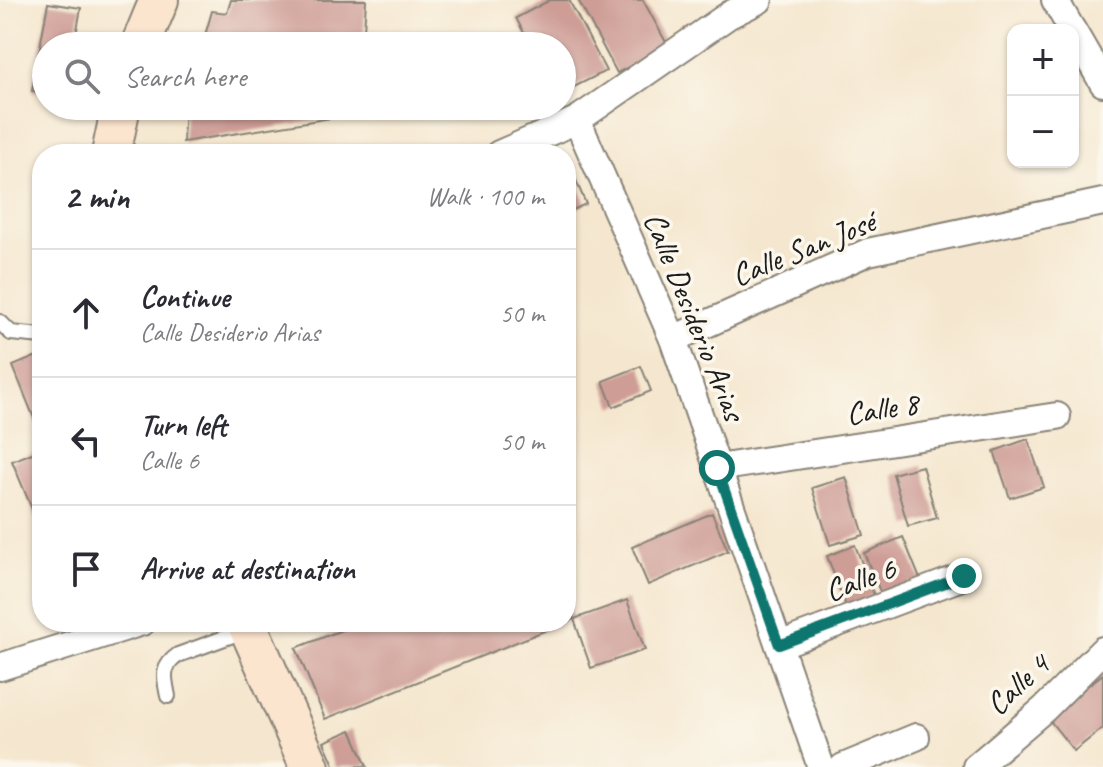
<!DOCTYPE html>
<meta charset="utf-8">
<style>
:root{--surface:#fff;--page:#f2f2f3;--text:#2b2b33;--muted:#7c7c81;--line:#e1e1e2}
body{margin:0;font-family:Caveat,sans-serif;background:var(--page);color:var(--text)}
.controls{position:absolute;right:24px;top:24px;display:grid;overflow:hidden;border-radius:16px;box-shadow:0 2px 6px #0004}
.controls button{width:72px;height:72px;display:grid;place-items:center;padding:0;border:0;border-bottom:2px solid var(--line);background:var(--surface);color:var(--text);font:40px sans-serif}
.stop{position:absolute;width:24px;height:24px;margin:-18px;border:6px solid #0f766e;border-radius:50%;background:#fff}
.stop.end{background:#0f766e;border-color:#fff;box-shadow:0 2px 8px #0008}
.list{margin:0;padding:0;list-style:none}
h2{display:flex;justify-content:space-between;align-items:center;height:104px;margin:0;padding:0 32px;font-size:34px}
h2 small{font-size:26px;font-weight:400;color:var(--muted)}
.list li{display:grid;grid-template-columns:52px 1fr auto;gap:24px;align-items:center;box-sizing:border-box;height:128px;padding:0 32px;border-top:2px solid var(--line)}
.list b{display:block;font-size:30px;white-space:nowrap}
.list p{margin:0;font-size:26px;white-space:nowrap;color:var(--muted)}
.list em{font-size:26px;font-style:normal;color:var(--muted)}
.icon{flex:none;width:44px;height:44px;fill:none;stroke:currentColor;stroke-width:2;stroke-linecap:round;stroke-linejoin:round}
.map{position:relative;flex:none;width:1103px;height:767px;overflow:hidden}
.search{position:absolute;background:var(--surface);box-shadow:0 2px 6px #0004;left:32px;top:32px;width:544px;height:88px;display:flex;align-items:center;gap:20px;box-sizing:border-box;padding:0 28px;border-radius:44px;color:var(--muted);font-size:30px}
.panel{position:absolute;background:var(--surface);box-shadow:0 2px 6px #0004;left:32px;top:144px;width:544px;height:488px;border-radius:32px}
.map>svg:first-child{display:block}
</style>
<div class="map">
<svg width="1103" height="767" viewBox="0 0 1103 767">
<rect width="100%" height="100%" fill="#fbf7ec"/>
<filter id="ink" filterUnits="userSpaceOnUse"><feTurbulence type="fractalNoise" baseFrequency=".0125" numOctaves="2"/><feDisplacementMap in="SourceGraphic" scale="16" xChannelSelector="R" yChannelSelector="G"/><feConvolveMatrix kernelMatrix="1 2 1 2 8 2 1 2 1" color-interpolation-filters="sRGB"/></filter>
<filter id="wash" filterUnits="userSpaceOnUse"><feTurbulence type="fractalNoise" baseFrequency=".006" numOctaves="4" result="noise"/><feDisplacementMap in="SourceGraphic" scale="32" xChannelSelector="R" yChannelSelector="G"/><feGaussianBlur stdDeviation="1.8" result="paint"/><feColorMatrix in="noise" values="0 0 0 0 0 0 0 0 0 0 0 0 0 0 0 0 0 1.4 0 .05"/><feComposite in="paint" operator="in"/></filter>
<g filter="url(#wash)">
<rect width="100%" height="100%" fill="#f5e7cf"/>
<g id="blocks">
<g fill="#ce9d96">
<path d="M 231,0 L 366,0 L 363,46 L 202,46 L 212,11 L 227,13 Z"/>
<path d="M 550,0 L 569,0 L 606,71 L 562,93 L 562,46 L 531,46 L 516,18 Z"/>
<path d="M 578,0 L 643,0 L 668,46 L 617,73 Z"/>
<path d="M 48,3 L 81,8 L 74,46 L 46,46 L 46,93 L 32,91 Z"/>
<path d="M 185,106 L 357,106 L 356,114 L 183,142 Z"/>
<path d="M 566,157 L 586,204 L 566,213 Z"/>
<path d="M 42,354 L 42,438 L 13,366 Z"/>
<path d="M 641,366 L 651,391 L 613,407 L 603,381 Z"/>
<path d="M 1028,439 L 1044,487 L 1010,498 L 994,451 Z"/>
<path d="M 42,449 L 42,533 L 12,461 Z"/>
<path d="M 922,466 L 937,518 L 908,526 L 893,474 Z"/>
<path d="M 846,477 L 864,535 L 830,545 L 812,488 Z"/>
<path d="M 712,513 L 728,551 L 648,585 L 632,547 Z"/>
<path d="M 903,537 L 920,579 L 881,594 L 864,553 Z"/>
<path d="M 855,545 L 874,595 L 846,606 L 827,556 Z"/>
<path d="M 566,599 L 574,619 L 325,719 L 296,648 L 362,622 L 566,622 Z"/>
<path d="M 627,600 L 645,650 L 591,668 L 574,619 Z"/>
<path d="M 1103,674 L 1103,728 L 1074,751 L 1047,717 Z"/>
<path d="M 351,730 L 367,766 L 335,767 L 324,742 Z"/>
</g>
</g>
</g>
<g filter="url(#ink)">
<use href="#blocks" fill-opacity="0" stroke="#888276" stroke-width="2"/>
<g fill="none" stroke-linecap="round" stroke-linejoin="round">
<g stroke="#888276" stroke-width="18">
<g id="lane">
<path d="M 0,322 L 11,333 L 42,336"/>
<path d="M 168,696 C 164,677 161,667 178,655 L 249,629"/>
</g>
</g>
<g stroke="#888276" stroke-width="30">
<g id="street">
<path d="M 1055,0 L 1072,30"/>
<path d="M 1073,31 L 1103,83"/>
<path d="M 577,120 L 673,339 L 821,767"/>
<path d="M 499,154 L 577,120 L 729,15 L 759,0"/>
<path d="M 673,339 L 868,252 L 1103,202"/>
<path d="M 717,468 L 1057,416"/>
<path d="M 779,645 L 964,576"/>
<path d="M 0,667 L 142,622"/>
<path d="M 843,767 L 916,737"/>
<path d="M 976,767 L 1044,709 L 1103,650"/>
</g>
</g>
<g stroke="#888276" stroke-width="42">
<g id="secondary">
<path d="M 140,46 L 159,0"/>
<path d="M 111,154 L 121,106"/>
<path d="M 246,622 L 310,767"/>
</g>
</g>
<use href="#lane" stroke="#fff" stroke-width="14"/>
<use href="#street" stroke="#fff" stroke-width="26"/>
<use href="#secondary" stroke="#fce5cf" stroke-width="38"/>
</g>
</g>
<g fill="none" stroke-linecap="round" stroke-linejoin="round" filter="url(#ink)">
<path stroke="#0f766e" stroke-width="10" d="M 717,468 L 779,645 L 964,576"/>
</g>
<g text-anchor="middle" stroke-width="7" stroke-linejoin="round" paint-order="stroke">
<g font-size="32" fill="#1c1c1c" stroke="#fbf7ec">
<text transform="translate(803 248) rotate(-22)" y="11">Calle San José</text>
<text transform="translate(695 316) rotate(68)" y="11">Calle Desiderio Arias</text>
<text transform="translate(882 408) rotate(-9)" y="11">Calle 8</text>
<text transform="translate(860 579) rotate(-20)" y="11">Calle 6</text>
<text transform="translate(1017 684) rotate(-43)" y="11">Calle 4</text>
</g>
</g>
</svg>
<div class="controls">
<button>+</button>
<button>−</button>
</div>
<div class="stop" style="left:717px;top:468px"></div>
<div class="stop end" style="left:964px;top:576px"></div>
<div class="search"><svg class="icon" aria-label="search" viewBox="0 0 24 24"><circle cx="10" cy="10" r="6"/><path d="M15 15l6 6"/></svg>Search here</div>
<section class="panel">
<h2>2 min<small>Walk · 100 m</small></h2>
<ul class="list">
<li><svg class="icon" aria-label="ahead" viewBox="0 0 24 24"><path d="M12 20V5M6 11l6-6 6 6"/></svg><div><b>Continue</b><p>Calle Desiderio Arias</p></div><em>50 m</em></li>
<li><svg class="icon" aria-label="left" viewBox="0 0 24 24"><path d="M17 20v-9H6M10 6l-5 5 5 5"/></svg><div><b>Turn left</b><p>Calle 6</p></div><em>50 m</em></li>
<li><svg class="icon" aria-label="arrive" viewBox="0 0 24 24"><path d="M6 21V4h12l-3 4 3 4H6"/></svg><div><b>Arrive at destination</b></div></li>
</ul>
</section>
</div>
